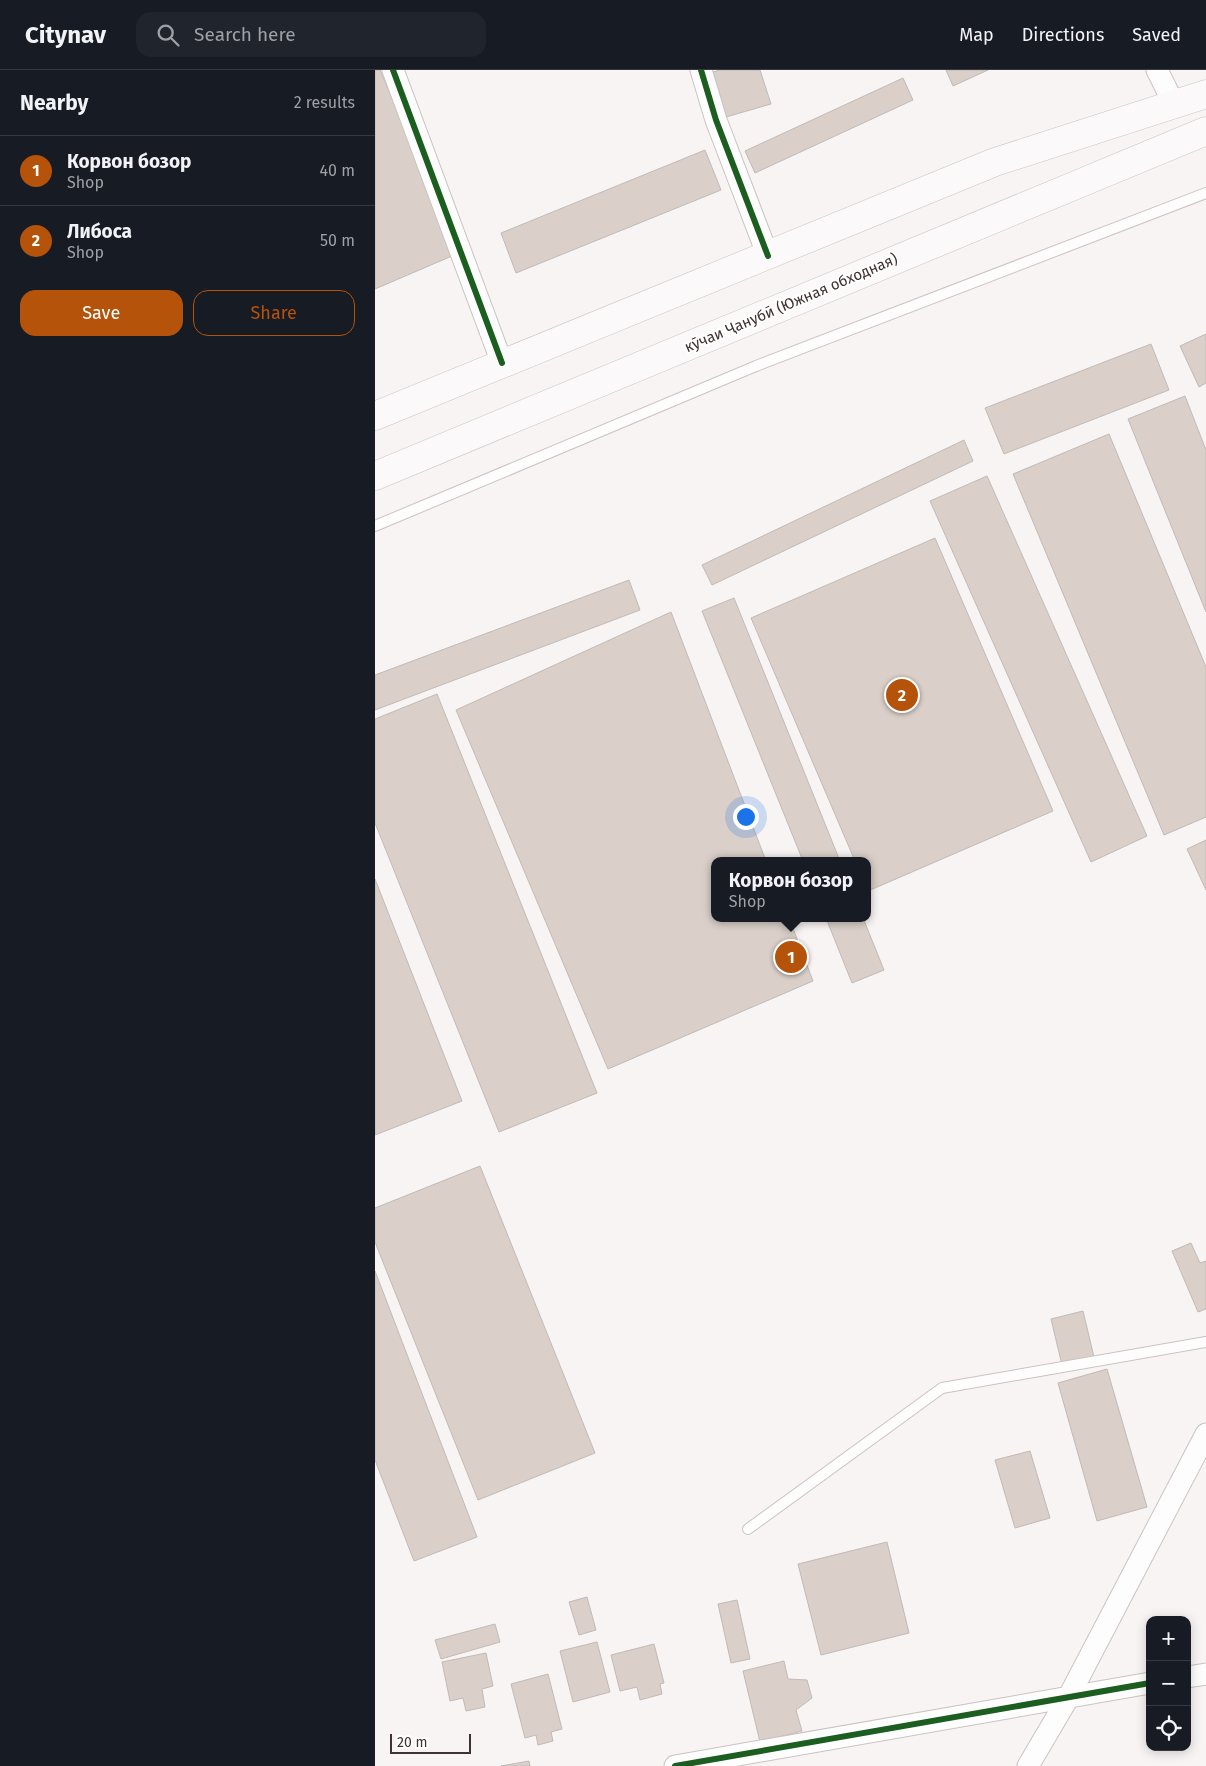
<!DOCTYPE html>
<meta charset="utf-8">
<style>
:root{--surface:#171b24;--page:#20242c;--text:#f1f3f6;--muted:#9ea1a6;--line:#363941;--accent:#b45309}
body{margin:0;font-family:"Fira Sans",sans-serif;background:var(--page);color:var(--text)}
.controls{position:absolute;right:15px;bottom:15px;display:grid;overflow:hidden;border-radius:10px;box-shadow:0 2px 12px #0003}
.controls button{width:45px;height:45px;display:grid;place-items:center;padding:0;border:0;border-bottom:1px solid var(--line);background:var(--surface);color:var(--text);font:25px sans-serif}
.scale{position:absolute;left:15px;bottom:12px;width:81px;box-sizing:border-box;padding-left:5px;border:2px solid #40322f;border-top:0;font-size:14px;line-height:18px;white-space:nowrap;color:#40322f;-webkit-text-stroke:4px #fff;paint-order:stroke}
.you{position:absolute;left:370px;top:746px;width:18px;height:18px;margin:-12px;border:4px solid #fff;border-radius:50%;background:#1a73e8;box-shadow:0 0 0 8px #1a73e833}
.badge{display:grid;place-items:center;width:32px;height:32px;border-radius:50%;background:var(--accent);color:#fff;font-size:16px;font-weight:700}
.pin{position:absolute;translate:-50% -50%;border:2px solid #fff;box-shadow:0 1px 5px #0006}
.popup{position:absolute;left:336px;top:787px;width:160px;height:65px;box-sizing:border-box;display:grid;place-content:center;border-radius:10px;background:var(--surface);filter:drop-shadow(0 1px 4px #0005);font-size:16px;white-space:nowrap;color:var(--muted)}
.popup b{font-size:19px;color:var(--text)}
.popup::after{content:'';position:absolute;left:50%;top:100%;margin-left:-10px;border:10px solid transparent;border-top-color:var(--surface)}
.list{margin:0;padding:0;list-style:none}
h2{display:flex;justify-content:space-between;align-items:center;height:65px;margin:0;padding:0 20px;font-size:21px}
h2 small{font-size:16px;font-weight:400;color:var(--muted)}
.list li{display:grid;grid-template-columns:32px 1fr auto;gap:15px;align-items:center;box-sizing:border-box;height:70px;padding:0 20px;border-top:1px solid var(--line)}
.list b{display:block;font-size:19px;white-space:nowrap}
.list p{margin:0;font-size:16px;white-space:nowrap;color:var(--muted)}
.list em{font-size:16px;font-style:normal;color:var(--muted)}
.actions{display:flex;gap:10px;padding:15px 20px}
.actions a{flex:1;padding:11px 0;border:1px solid var(--accent);border-radius:15px;text-align:center;font-size:18px;color:var(--accent)}
.actions .main{background:var(--accent);color:#fff}
.icon{flex:none;width:28px;height:28px;fill:none;stroke:currentColor;stroke-width:2;stroke-linecap:round;stroke-linejoin:round}
.map{position:relative;flex:none;width:831px;height:1696px;overflow:hidden}
header{display:flex;align-items:center;gap:30px;box-sizing:border-box;height:70px;padding:0 25px;background:var(--surface);border-bottom:1px solid var(--line)}
header strong{font-size:24px}
nav{display:flex;gap:28px;margin-inline-start:auto;font-size:18px}
.search{width:350px;height:45px;background:var(--page);display:flex;align-items:center;gap:12px;box-sizing:border-box;padding:0 18px;border-radius:15px;color:var(--muted);font-size:19px}
main{display:flex}
aside{flex:1;background:var(--surface)}
.map>svg:first-child{display:block}
</style>
<header>
<strong>Citynav</strong>
<div class="search"><svg class="icon" aria-label="search" viewBox="0 0 24 24"><circle cx="10" cy="10" r="6"/><path d="M15 15l6 6"/></svg>Search here</div>
<nav><a>Map</a><a>Directions</a><a>Saved</a></nav>
</header>
<main>
<aside>
<h2>Nearby<small>2 results</small></h2>
<ul class="list">
<li><span class="badge">1</span><div><b>Корвон бозор</b><p>Shop</p></div><em>40 m</em></li>
<li><span class="badge">2</span><div><b>Либоса</b><p>Shop</p></div><em>50 m</em></li>
</ul>
<div class="actions"><a class="main">Save</a><a>Share</a></div>
</aside>
<div class="map">
<svg width="831" height="1696" viewBox="0 0 831 1696">
<rect width="100%" height="100%" fill="#f8f4f3"/>
<g fill="#dacfc9" stroke="#c1bab6">
<path d="M 0,0 L 5,0 L 84,183 L 0,219 Z"/>
<path d="M 345,0 L 385,0 L 396,34 L 351,47 L 338,2 Z"/>
<path d="M 571,0 L 613,0 L 578,16 Z"/>
<path d="M 528,8 L 538,30 L 380,103 L 370,81 Z"/>
<path d="M 330,80 L 346,120 L 141,203 L 126,163 Z"/>
<path d="M 831,264 L 831,313 L 824,317 L 805,276 Z"/>
<path d="M 776,274 L 794,320 L 629,384 L 610,338 Z"/>
<path d="M 810,326 L 831,380 L 831,542 L 753,349 Z"/>
<path d="M 734,364 L 831,597 L 831,747 L 789,765 L 638,404 Z"/>
<path d="M 589,370 L 598,391 L 337,515 L 327,495 Z"/>
<path d="M 612,406 L 772,766 L 716,792 L 555,431 Z"/>
<path d="M 560,468 L 678,741 L 493,821 L 492,791 L 480,791 L 376,548 Z"/>
<path d="M 254,510 L 265,540 L 0,640 L 0,605 Z"/>
<path d="M 359,528 L 465,791 L 428,791 L 327,541 Z"/>
<path d="M 296,542 L 391,791 L 340,791 L 340,848 L 414,848 L 438,911 L 233,999 L 81,640 Z"/>
<path d="M 62,624 L 222,1023 L 124,1062 L 0,753 L 0,649 Z"/>
<path d="M 831,770 L 831,820 L 812,779 Z"/>
<path d="M 0,809 L 87,1031 L 0,1065 Z"/>
<path d="M 451,848 L 488,848 L 509,900 L 477,913 Z"/>
<path d="M 105,1096 L 220,1383 L 103,1430 L 0,1172 L 0,1138 Z"/>
<path d="M 816,1173 L 825,1193 L 831,1191 L 831,1239 L 823,1242 L 797,1181 Z"/>
<path d="M 0,1201 L 102,1467 L 39,1491 L 0,1390 Z"/>
<path d="M 708,1241 L 719,1287 L 687,1295 L 676,1249 Z"/>
<path d="M 732,1299 L 772,1437 L 722,1451 L 683,1313 Z"/>
<path d="M 655,1381 L 675,1448 L 640,1458 L 620,1390 Z"/>
<path d="M 512,1472 L 534,1563 L 446,1585 L 423,1494 Z"/>
<path d="M 212,1527 L 221,1560 L 204,1565 L 194,1532 Z"/>
<path d="M 362,1530 L 375,1589 L 356,1593 L 343,1534 Z"/>
<path d="M 120,1554 L 125,1572 L 66,1589 L 60,1570 Z"/>
<path d="M 222,1572 L 235,1622 L 198,1632 L 185,1581 Z"/>
<path d="M 279,1574 L 289,1613 L 285,1614 L 287,1624 L 265,1630 L 262,1617 L 245,1621 L 236,1585 Z"/>
<path d="M 111,1583 L 118,1616 L 107,1619 L 110,1637 L 91,1641 L 88,1628 L 75,1631 L 67,1592 Z"/>
<path d="M 409,1591 L 413,1609 L 432,1610 L 437,1628 L 421,1640 L 427,1661 L 385,1672 L 368,1601 Z"/>
<path d="M 173,1604 L 187,1659 L 176,1662 L 178,1671 L 163,1675 L 161,1665 L 150,1668 L 136,1614 Z"/>
<path d="M 154,1691 L 155,1696 L 126,1696 Z"/>
</g>
<g fill="none" stroke-linecap="round" stroke-linejoin="round">
<g stroke="#cbc3c2" stroke-width="12">
<g id="lane">
<path d="M 0,456 L 381,296 L 831,123"/>
<path d="M 373,1459 L 567,1318 L 831,1272"/>
</g>
</g>
<g stroke="#cbc3c2" stroke-width="23">
<g id="street">
<path d="M 18,0 L 127,293"/>
<path d="M 326,0 L 341,50 L 393,186"/>
<path d="M 782,0 L 799,34"/>
<path d="M 812,1607 L 831,1604"/>
<path d="M 300,1696 L 775,1613"/>
<path d="M 653,1696 L 693,1628 L 831,1364"/>
</g>
</g>
<g stroke="#cbc3c2" stroke-width="29">
<g id="secondary">
<path d="M 0,346 L 620,92 L 831,24"/>
<path d="M 0,406 L 831,61"/>
</g>
</g>
<use href="#lane" stroke="#fefdfd" stroke-width="10"/>
<use href="#street" stroke="#fefdfd" stroke-width="21"/>
<use href="#secondary" stroke="#fbf9f9" stroke-width="28"/>
<g stroke="#fff" stroke-width="9">
<g id="cycleway">
<path d="M 18,0 L 127,293"/>
<path d="M 326,0 L 341,50 L 393,186"/>
<path d="M 300,1696 L 775,1613"/>
</g>
</g>
<use href="#cycleway" stroke="#1b5e20" stroke-width="6"/>
</g>
<g text-anchor="middle" stroke-width="4" stroke-linejoin="round" paint-order="stroke">
<g font-size="15" fill="#40322f" stroke="#fff">
<text transform="translate(416 233) rotate(-23)" y="5">кӯчаи Ҷанубӣ (Южная обходная)</text>
</g>
</g>
</svg>
<div class="controls">
<button>+</button>
<button>−</button>
<button><svg class="icon" aria-label="locate" viewBox="0 0 24 24"><circle cx="12" cy="12" r="6"/><path d="M12 2v4M12 18v4M2 12h4M18 12h4"/></svg></button>
</div>
<div class="scale">20 m</div>
<div class="you"></div>
<div class="pin badge" style="left:416px;top:887px">1</div>
<div class="popup"><b>Корвон бозор</b>Shop</div>
<div class="pin badge" style="left:527px;top:625px">2</div>
</div>
</main>
